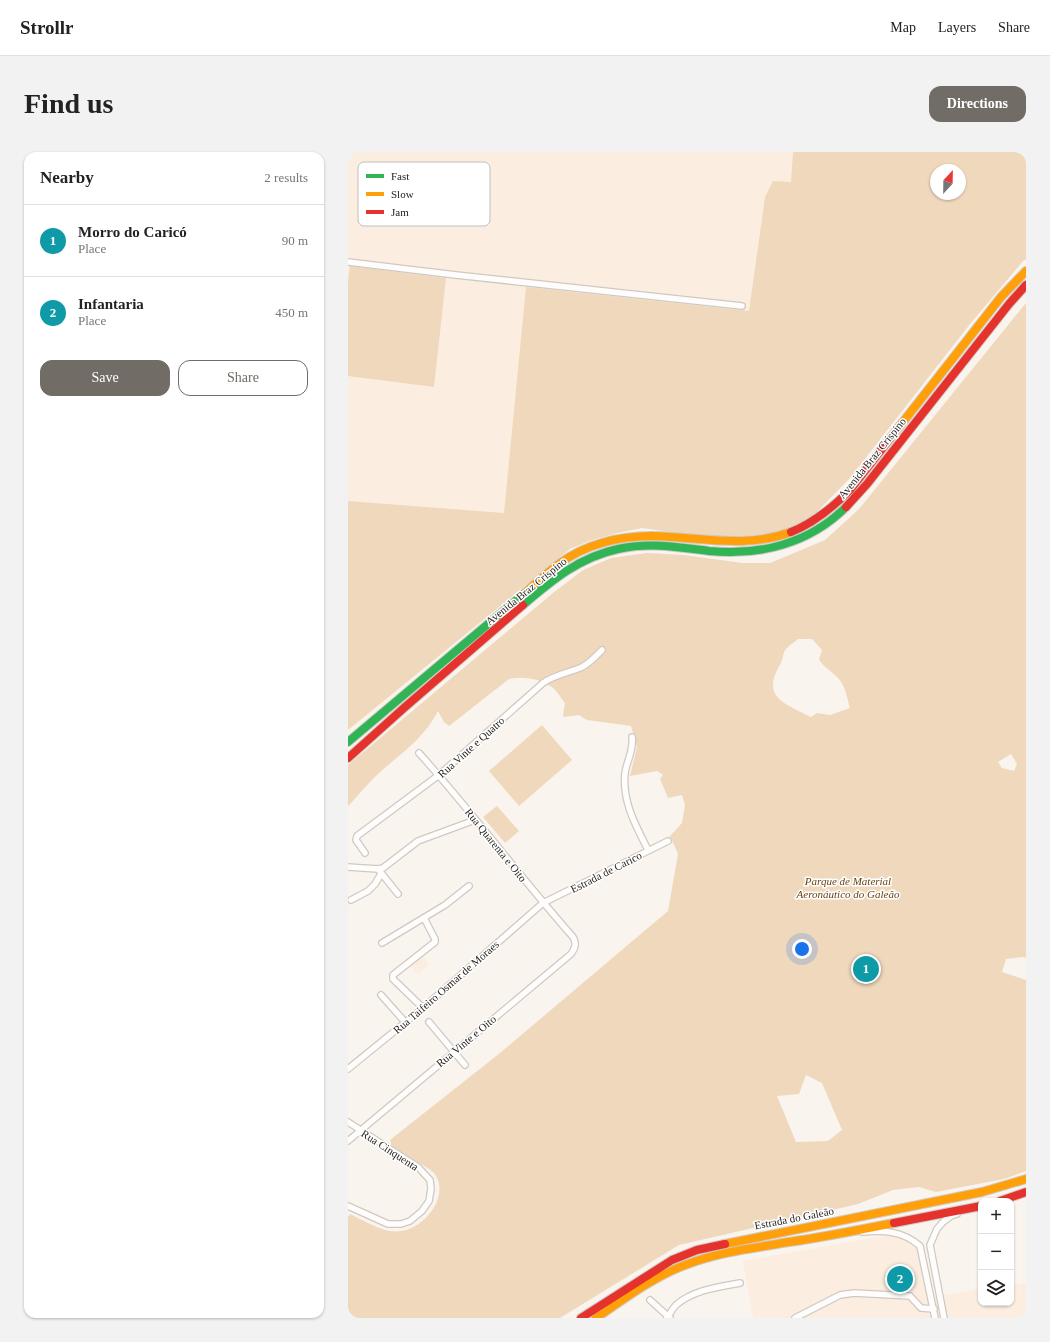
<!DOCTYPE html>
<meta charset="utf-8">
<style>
:root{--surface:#fff;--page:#f2f2f2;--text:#222;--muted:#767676;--line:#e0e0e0;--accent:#726c67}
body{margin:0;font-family:Georgia,serif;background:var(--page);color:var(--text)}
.controls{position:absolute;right:12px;bottom:12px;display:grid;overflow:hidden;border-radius:8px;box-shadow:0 1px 3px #0004}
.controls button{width:36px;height:36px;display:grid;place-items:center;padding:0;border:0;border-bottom:1px solid var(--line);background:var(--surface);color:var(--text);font:20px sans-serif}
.compass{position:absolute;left:582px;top:12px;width:36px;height:36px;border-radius:50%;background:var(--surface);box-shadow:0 1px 3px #0004;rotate:22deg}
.you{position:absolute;left:454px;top:797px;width:14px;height:14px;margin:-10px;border:3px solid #fff;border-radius:50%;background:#1a73e8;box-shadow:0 0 0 6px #1a73e833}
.badge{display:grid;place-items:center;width:26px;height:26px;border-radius:50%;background:var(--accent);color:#fff;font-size:13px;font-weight:700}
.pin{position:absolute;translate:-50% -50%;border:2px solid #fff;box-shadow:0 1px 4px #0006}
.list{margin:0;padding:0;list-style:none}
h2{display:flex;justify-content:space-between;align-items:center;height:52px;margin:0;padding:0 16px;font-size:17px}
h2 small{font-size:13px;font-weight:400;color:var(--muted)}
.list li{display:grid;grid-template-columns:26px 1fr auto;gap:12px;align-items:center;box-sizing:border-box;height:72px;padding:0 16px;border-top:1px solid var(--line)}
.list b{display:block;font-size:15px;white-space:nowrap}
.list p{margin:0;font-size:13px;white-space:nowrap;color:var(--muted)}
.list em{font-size:13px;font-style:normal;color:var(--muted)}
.actions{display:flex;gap:8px;padding:12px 16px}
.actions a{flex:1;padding:9px 0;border:1px solid var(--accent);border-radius:12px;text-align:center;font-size:14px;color:var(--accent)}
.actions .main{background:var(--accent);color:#fff}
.icon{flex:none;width:22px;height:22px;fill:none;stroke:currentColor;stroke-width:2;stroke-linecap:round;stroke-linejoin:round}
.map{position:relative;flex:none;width:678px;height:1166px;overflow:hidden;border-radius:12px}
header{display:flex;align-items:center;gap:24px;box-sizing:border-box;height:56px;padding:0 20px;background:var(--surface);border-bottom:1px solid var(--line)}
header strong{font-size:19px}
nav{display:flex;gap:22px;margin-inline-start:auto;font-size:14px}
.intro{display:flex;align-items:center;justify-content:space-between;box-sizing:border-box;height:96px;padding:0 24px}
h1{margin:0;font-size:28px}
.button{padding:10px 18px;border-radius:12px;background:var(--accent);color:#fff;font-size:14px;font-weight:700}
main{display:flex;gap:24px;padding:0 24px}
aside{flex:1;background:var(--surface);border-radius:12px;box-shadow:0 1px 3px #0004}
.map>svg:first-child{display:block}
</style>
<header>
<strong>Strollr</strong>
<nav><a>Map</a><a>Layers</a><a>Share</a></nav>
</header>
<div class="intro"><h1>Find us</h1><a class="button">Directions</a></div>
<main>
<aside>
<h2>Nearby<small>2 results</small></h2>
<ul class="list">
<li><span class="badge" style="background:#0f9aa8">1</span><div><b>Morro do Caricó</b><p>Place</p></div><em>90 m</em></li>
<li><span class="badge" style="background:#0f9aa8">2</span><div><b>Infantaria</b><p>Place</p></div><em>450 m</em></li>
</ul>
<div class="actions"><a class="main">Save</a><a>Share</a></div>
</aside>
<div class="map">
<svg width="678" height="1166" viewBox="0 0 678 1166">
<rect width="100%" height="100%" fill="#faf4ee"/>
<g fill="#fbeee0" fill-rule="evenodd">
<path d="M 0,0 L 678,0 L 678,107 L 675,109 L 622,172 L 502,326 L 478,351 L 321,379 L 294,376 L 269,381 L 241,389 L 222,397 L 0,578 ZM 588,18 L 612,18 L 612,42 L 588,42 Z"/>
<path d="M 73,802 L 81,812 L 70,822 L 61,812 Z"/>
<path d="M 540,1083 L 551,1083 L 562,1088 L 569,1096 L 581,1145 L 633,1137 L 633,1151 L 663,1151 L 663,1133 L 678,1131 L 678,1166 L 405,1166 L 395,1109 Z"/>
</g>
<g fill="#f0d8bd" fill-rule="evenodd">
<path d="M 445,0 L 678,0 L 678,107 L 675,109 L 622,172 L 502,326 L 460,369 L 419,384 L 378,388 L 294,376 L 269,381 L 241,389 L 222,397 L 0,578 L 0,349 L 156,361 L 178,135 L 401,159 L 417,45 L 425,29 L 443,30 ZM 588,18 L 612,18 L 612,42 L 588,42 Z"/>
<path d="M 2,114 L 98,126 L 86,235 L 0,224 L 0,129 Z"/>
<path d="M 678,151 L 678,806 L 675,805 L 658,807 L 654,820 L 678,828 L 678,1019 L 656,1027 L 588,1040 L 571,1035 L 545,1038 L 510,1052 L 331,1093 L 212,1166 L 0,1166 L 0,1065 L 2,1062 C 17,1069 36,1082 53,1079 C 77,1076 103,1043 86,1021 C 82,1016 51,1000 44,995 L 42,988 L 152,901 L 320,759 L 330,702 L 322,684 L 334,671 L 337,653 L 334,643 L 320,646 L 312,627 L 315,623 L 309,619 L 282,624 L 289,595 L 283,574 L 239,568 L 231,563 L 216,565 L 215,563 L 217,551 C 212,545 208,537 202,534 C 189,526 176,524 161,527 L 101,574 L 96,570 L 90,559 C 74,589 54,600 29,623 C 19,632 10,644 0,654 L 0,613 L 205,441 L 235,418 L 263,406 L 299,401 L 336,403 L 395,411 L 422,411 L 477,388 L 511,357 ZM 450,487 L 464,487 L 474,498 L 471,507 C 475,515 481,517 487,523 C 498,533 498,543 502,556 L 482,563 L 469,561 L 463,565 C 436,551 412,545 433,511 C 435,507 435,500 438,497 C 441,493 447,490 450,487 ZM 663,602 L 669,612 L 666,619 L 654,616 L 650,610 ZM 458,923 L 474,931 L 494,978 L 480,989 L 448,990 L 429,944 L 451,942 Z"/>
<path d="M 194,573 L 224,608 L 171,654 L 141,619 Z"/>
<path d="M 149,654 L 171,679 L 157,691 L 135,665 Z"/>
</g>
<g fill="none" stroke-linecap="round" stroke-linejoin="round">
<g stroke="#cfc9c4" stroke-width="8">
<g id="street">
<path d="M 0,110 L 108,123 L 394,154"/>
<path d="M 284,585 C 286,598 279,608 277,621 C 274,650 288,674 300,698"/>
<path d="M 17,701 L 8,688 L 9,684 L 91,623 L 195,531 C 208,522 221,521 234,515 C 242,511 248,504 254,498"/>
<path d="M 0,715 L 30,717 L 50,742"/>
<path d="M 30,717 L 35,716 L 70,689 L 127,668"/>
<path d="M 3,748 L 20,739 L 27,732 L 33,722"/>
<path d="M 34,791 L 97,753 L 121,734"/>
<path d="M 33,843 L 57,870"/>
<path d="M 75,856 L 45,827 L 45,823 L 87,790 L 87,787 L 76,766"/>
<path d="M 81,870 L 117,913"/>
<path d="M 0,917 L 75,856 L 195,751 L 320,689"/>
<path d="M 0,970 L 70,1015 L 82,1028 L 83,1037 L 81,1049 L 74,1059 L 62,1069 L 53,1072 L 40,1072 L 0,1054"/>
<path d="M 0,989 L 223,802 C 227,796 229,792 225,785 C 172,725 125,661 71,601"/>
<path d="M 514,1080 C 536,1078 555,1079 572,1094 L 587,1166"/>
<path d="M 302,1148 L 322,1166"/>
<path d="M 319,1166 C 322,1162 324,1157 328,1153 C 345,1138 370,1135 392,1131"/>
<path d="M 447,1166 L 492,1143 L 506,1141 L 562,1144 L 573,1156 L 586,1157"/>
<path d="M 596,1166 L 582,1093 L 589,1077 L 595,1070 L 603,1064 L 609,1062"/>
</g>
</g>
<g stroke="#cfc9c4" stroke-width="10">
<g id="fast">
<path d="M 175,453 C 204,428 232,405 270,397 C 301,390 331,395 361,399 C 411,404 461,392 498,355"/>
<path d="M 0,590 L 178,440"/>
</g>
</g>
<g stroke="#cfc9c4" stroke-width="10">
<g id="slow">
<path d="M 551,275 L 653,145 L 678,119"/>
<path d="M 178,440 C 189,430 200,420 211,412 C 237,392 272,384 304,384 C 351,385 398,397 443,380"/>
<path d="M 377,1092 L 634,1040 L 678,1027"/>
<path d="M 248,1166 C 276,1147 305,1125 337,1113 C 370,1100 406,1096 441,1090 C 476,1085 511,1078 546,1071"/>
</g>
</g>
<g stroke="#cfc9c4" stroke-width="10">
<g id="jam">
<path d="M 498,355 L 519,332 L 661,152 L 678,133"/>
<path d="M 443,380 C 466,371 485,355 502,338 L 551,275"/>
<path d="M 0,606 L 57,555 L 175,453"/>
<path d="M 652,1049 L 678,1040"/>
<path d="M 546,1071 L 633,1054"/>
<path d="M 233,1166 L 324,1108 L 349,1098 L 377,1092"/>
</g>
</g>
<use href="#street" stroke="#fefdfc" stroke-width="5.5"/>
<use href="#fast" stroke="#30b455" stroke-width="8"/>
<use href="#slow" stroke="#ff9f0a" stroke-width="8"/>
<use href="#jam" stroke="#e5322d" stroke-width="8"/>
</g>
<g text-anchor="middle" stroke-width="3" stroke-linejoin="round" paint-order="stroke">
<g font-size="11" fill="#28231e" stroke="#fff">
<text transform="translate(524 306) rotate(-51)" y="4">Avenida Braz Crispino</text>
<text transform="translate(178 439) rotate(-39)" y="4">Avenida Braz Crispino</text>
<text transform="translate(123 595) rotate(-42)" y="4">Rua Vinte e Quatro</text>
<text transform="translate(148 693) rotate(51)" y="4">Rua Quarenta e Oito</text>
<text transform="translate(258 720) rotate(-27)" y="4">Estrada de Carico</text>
<text transform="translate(98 835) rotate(-41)" y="4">Rua Taifeiro Osmar de Moraes</text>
<text transform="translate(118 889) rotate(-40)" y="4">Rua Vinte e Oito</text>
<text transform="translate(42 998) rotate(33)" y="4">Rua Cinquenta</text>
<text transform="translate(446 1066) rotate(-11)" y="4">Estrada do Galeão</text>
</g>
<g font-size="11" font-style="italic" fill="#644315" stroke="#fff">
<text x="500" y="733">Parque de Material<tspan x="500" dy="13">Aeronáutico do Galeão</tspan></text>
</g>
</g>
<rect x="10" y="10" width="132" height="64" rx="6" fill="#fff" stroke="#bebdbc" stroke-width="1"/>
<rect x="18" y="22" width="18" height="4" fill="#30b455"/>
<rect x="18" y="40" width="18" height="4" fill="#ff9f0a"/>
<rect x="18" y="58" width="18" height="4" fill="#e5322d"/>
<g font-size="11" fill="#28231e">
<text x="43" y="28">Fast</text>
<text x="43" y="46">Slow</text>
<text x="43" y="64">Jam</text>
</g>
</svg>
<div class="controls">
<button>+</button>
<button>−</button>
<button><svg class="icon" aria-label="layers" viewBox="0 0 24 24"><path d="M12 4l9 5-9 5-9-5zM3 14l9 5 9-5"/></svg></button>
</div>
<svg class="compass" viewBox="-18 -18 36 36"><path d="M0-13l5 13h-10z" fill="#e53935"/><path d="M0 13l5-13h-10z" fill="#767676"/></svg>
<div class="you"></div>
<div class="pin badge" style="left:518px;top:817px;background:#0f9aa8">1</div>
<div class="pin badge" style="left:552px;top:1127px;background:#0f9aa8">2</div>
</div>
</main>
